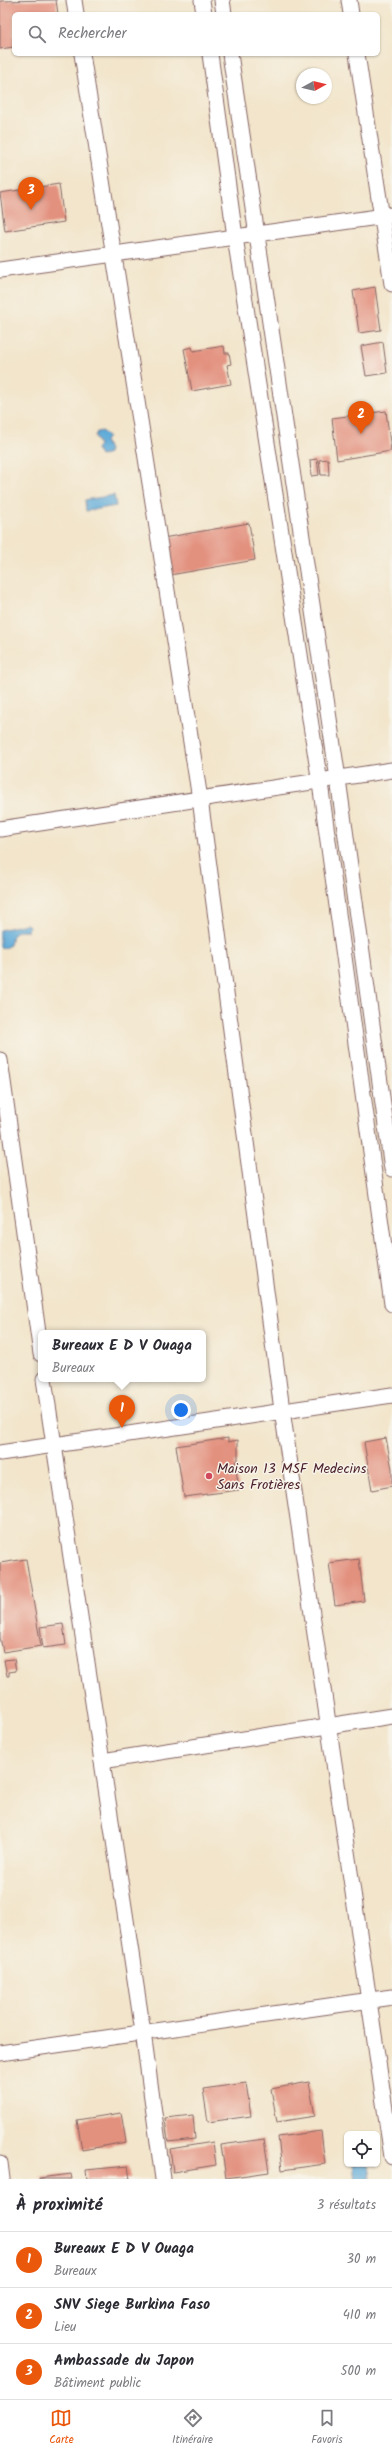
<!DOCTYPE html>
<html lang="fr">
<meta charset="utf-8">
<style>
:root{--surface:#fff;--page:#f2f2f3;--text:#2b2b33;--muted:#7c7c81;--line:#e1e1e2;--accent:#ea580c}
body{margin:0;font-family:Kalam,sans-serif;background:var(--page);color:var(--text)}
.controls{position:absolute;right:12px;bottom:12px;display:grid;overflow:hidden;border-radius:6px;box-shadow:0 1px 3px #0004}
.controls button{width:36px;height:36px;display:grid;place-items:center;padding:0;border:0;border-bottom:1px solid var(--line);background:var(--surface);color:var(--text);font:20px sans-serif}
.compass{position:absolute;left:296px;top:68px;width:36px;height:36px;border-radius:50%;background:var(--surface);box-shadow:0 1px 3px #0004;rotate:82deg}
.you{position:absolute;left:181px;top:1410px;width:14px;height:14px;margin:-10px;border:3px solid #fff;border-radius:50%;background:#1a73e8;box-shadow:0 0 0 6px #1a73e833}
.badge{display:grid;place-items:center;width:26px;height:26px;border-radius:50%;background:var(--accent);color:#fff;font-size:13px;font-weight:700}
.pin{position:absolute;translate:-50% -33px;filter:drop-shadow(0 1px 2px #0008)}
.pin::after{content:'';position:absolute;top:21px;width:14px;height:12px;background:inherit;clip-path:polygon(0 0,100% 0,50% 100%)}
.popup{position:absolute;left:38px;top:1330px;width:168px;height:52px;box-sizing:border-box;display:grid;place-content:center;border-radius:6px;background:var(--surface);filter:drop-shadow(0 1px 3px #0005);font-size:13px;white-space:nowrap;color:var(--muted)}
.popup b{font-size:15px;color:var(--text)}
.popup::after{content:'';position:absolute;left:50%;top:100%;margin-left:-8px;border:8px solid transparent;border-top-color:var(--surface)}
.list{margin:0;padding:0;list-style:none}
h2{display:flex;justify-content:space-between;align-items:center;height:52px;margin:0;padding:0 16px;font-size:17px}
h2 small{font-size:13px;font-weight:400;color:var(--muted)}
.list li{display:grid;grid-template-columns:26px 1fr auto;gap:12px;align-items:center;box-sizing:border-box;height:56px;padding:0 16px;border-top:1px solid var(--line)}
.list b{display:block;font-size:15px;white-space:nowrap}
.list p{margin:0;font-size:13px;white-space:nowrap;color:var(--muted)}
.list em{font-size:13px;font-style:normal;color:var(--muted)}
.icon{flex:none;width:22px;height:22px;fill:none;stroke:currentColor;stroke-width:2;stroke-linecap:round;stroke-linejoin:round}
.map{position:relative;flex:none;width:392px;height:2179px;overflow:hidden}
.search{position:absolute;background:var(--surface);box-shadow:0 1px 3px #0004;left:12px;right:12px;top:12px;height:44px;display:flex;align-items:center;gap:10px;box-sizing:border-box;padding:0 14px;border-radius:6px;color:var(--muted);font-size:15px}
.sheet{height:220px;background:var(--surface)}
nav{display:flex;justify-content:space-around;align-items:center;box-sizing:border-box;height:56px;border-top:1px solid var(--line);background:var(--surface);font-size:11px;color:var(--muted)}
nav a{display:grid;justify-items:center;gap:2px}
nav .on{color:var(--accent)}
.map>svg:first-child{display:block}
</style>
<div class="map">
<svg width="392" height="2179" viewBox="0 0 392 2179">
<rect width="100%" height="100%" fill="#f7f3e8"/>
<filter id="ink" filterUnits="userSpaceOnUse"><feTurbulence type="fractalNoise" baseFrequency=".025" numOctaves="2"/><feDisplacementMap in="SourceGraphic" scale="8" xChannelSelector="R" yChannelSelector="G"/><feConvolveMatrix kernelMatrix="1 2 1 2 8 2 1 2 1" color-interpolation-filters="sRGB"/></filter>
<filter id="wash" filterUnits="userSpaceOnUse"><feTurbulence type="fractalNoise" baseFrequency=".012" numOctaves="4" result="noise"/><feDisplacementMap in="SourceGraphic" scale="16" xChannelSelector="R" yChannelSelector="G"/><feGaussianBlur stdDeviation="0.9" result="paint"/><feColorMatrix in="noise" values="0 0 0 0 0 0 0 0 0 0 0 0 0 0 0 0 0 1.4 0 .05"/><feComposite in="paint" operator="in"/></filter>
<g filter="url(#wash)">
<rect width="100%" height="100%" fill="#f2e5cb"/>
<g fill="#60acd9" stroke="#556682">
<path d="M 102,431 L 108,437 L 105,441 L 109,450 L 107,455 L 100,456 L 96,449 L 99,445 L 95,436 L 97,432 Z"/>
<path d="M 114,495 L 116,506 L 86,511 L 85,500 Z"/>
<path d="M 26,924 L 29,926 L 28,931 L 17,931 L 12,937 L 10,945 L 4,948 L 0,947 L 0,930 Z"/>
<path d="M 353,2164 L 368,2164 L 370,2179 L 355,2179 Z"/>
</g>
<g id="blocks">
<g fill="#e3917f">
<path d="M 56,0 L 58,14 L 14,14 L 14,47 L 0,49 L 0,1 Z"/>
<path d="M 59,184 L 64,222 L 5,231 L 0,193 Z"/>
<path d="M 375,287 L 381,330 L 359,333 L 353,291 Z"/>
<path d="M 383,342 L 387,373 L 366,376 L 361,346 Z"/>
<path d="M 224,346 L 225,353 L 229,353 L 231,364 L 227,365 L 231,384 L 192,391 L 184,349 L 192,347 L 193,351 Z"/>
<path d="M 386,411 L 391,451 L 337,460 L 332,418 Z"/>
<path d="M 317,459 L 319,475 L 311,476 L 310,460 Z"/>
<path d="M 328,459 L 329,475 L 321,475 L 319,460 Z"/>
<path d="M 249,523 L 255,560 L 170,575 L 163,538 Z"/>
<path d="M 228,1438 L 228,1442 L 238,1440 L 238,1461 L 235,1462 L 239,1490 L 184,1497 L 176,1446 Z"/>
<path d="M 386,1438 L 392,1469 L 392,1486 L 372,1490 L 364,1442 Z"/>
<path d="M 26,1559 L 41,1646 L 3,1652 L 0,1637 L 0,1563 Z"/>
<path d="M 359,1559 L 364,1601 L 335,1605 L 329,1563 Z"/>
<path d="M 63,1624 L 66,1645 L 43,1648 L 40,1627 Z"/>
<path d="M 14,1659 L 16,1671 L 9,1672 L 9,1676 L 7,1676 L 4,1660 Z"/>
<path d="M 309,2082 L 315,2116 L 277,2122 L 271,2089 Z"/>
<path d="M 246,2083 L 251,2116 L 208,2122 L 203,2089 Z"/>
<path d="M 121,2113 L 126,2142 L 82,2150 L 77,2120 Z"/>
<path d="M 193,2115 L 195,2139 L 168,2142 L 165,2118 Z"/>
<path d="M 321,2131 L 325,2164 L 282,2170 L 278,2137 Z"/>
<path d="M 264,2139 L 269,2172 L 226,2178 L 221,2145 Z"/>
<path d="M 213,2142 L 216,2165 L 173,2172 L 170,2149 Z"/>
<path d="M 128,2166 L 130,2179 L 87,2179 L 86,2170 Z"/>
<path d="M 71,2174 L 72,2179 L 39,2179 L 39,2178 Z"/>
</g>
</g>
</g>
<g filter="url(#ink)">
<use href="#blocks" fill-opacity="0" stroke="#856463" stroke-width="1"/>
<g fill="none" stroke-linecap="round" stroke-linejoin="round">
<g stroke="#856463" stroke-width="17">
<g id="minor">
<path d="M 74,0 L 76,14"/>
<path d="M 202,0 L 204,14"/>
<path d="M 222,0 L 224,14"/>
<path d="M 349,0 L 351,14"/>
<path d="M 82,54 L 200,799 L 282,1410 L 392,2157"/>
<path d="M 210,54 L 235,237 L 320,783 L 392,1304"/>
<path d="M 230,54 L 338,779 L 392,1169"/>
<path d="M 357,54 L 392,284"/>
<path d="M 0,270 L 392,215"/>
<path d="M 0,829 L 392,770"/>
<path d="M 0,1060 L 41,1354"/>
<path d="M 44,1379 L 143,2032 L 163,2179"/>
<path d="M 0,1453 L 392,1395"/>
<path d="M 102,1761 L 392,1716"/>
<path d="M 0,2053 L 392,1997"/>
<path d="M 0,2163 L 2,2179"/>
</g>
</g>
<use href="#minor" stroke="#fff" stroke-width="15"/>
</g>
</g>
<circle fill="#d1495b" stroke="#f7f3e8" stroke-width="1.5" cx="209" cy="1476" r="4"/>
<g text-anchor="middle" stroke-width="3" stroke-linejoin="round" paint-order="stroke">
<g font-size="14" fill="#4a1f2b" stroke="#f7f3e8" text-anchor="start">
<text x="217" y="1473">Maison 13 MSF Medecins<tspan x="217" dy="16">Sans Frotières</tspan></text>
</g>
</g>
</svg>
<div class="controls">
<button><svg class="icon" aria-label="locate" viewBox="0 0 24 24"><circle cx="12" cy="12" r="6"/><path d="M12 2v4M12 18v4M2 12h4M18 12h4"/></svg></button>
</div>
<svg class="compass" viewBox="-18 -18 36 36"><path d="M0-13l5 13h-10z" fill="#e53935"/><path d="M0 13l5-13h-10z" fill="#7c7c81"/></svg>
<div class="you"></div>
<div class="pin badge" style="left:122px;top:1428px">1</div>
<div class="popup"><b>Bureaux E D V Ouaga</b>Bureaux</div>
<div class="pin badge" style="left:361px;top:434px">2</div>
<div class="pin badge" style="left:31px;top:210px">3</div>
<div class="search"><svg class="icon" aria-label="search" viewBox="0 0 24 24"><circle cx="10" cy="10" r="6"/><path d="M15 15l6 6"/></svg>Rechercher</div>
</div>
<section class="sheet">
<h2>À proximité<small>3 résultats</small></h2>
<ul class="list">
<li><span class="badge">1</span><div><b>Bureaux E D V Ouaga</b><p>Bureaux</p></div><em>30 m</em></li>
<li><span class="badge">2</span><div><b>SNV Siege Burkina Faso</b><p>Lieu</p></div><em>410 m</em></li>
<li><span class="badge">3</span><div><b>Ambassade du Japon</b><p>Bâtiment public</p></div><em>500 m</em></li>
</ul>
</section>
<nav>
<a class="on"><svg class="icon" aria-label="map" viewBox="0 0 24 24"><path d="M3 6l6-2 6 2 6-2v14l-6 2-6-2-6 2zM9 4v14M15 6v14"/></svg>Carte</a>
<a><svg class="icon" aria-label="directions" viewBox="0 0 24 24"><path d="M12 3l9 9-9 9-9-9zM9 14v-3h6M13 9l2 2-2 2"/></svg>Itinéraire</a>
<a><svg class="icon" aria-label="saved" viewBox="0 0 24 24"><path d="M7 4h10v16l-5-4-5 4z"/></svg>Favoris</a>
</nav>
